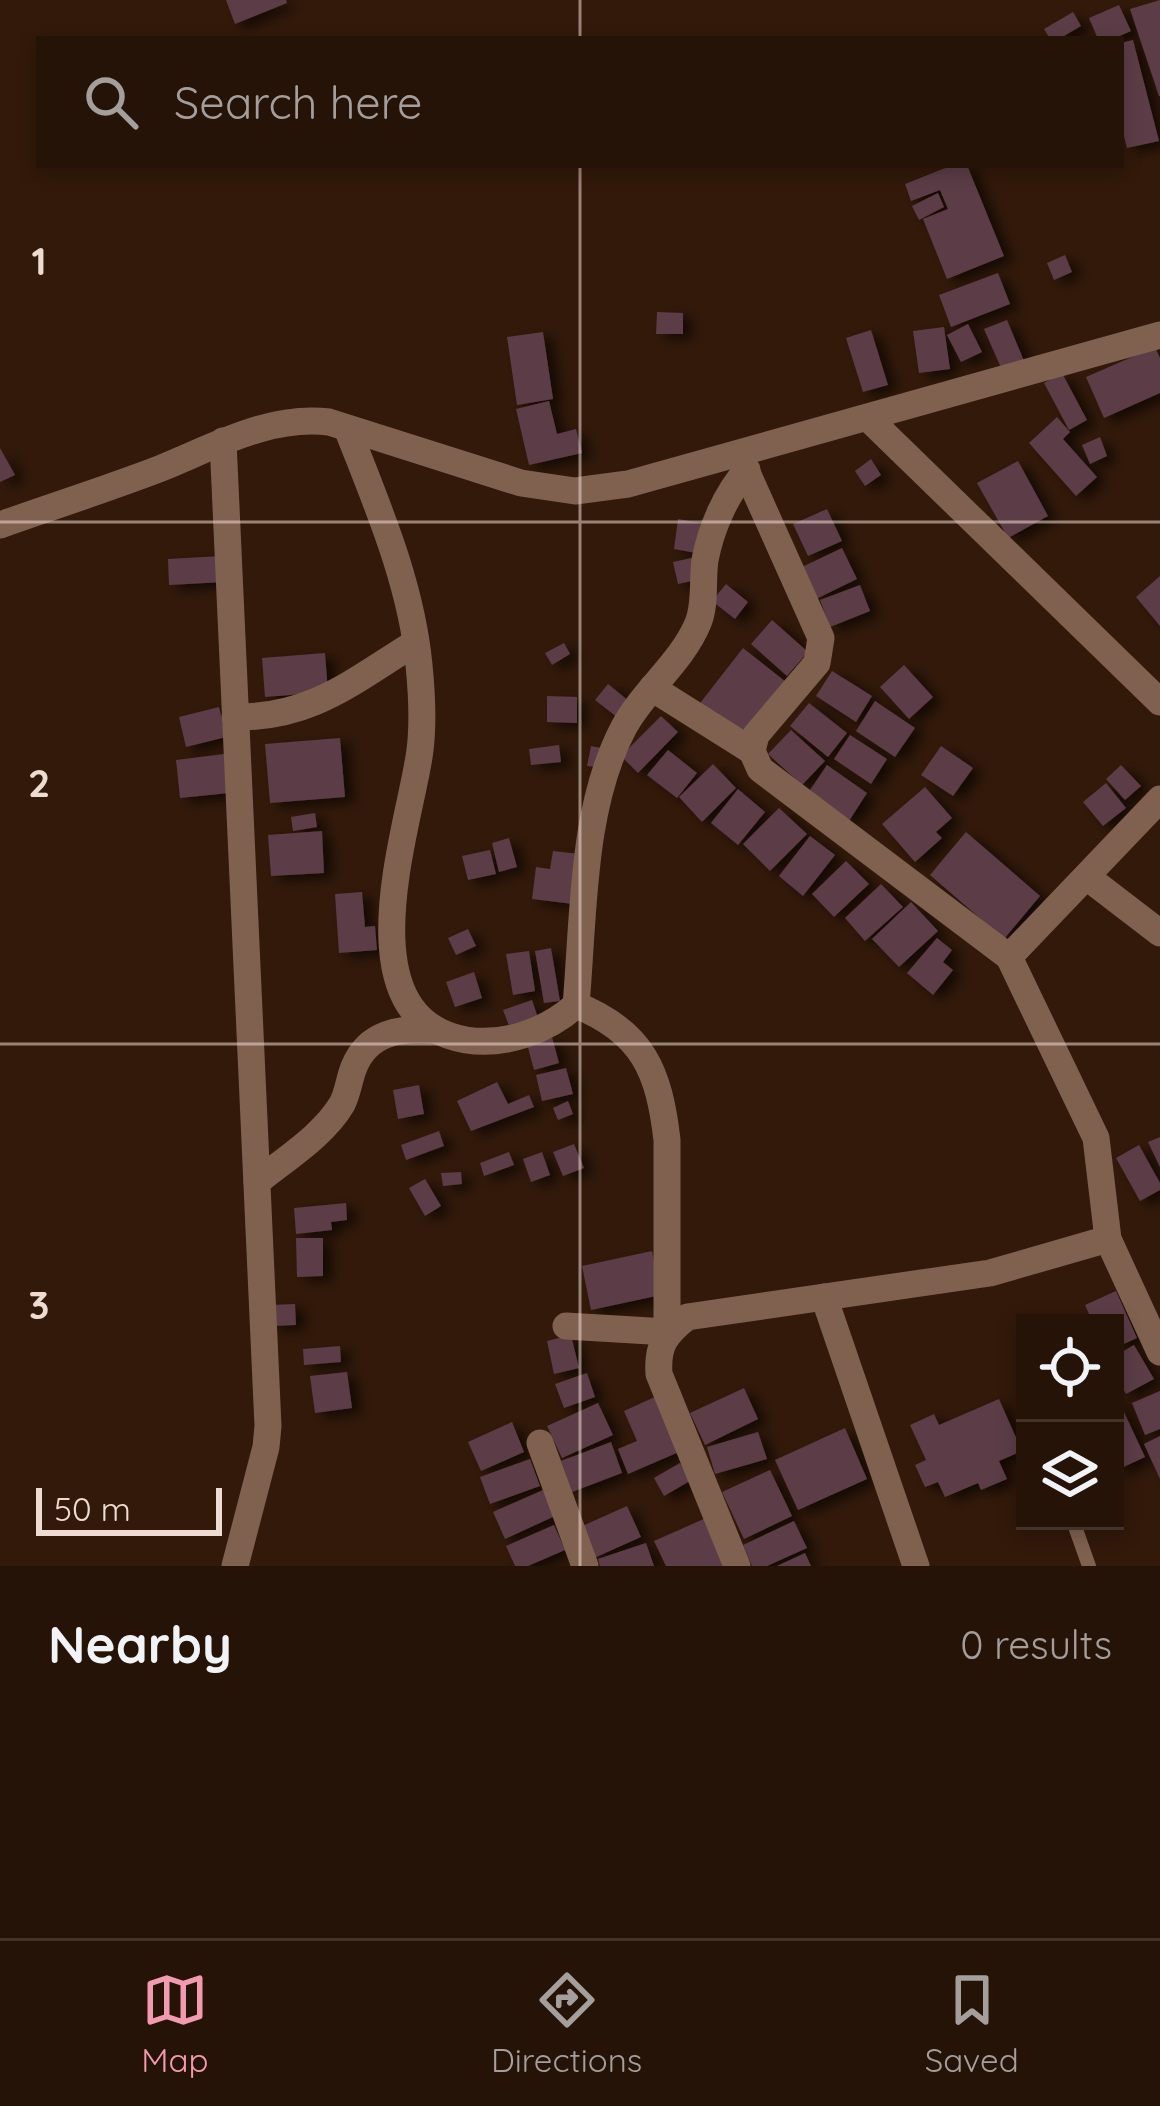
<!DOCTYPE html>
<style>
:root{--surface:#261308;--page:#2e1c12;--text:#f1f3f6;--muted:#a49e9c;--line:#423229;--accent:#f29ab0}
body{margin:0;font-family:Quicksand,sans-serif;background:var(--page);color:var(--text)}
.controls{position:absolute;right:36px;bottom:36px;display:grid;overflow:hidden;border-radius:0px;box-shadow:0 6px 18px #0003}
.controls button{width:108px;height:108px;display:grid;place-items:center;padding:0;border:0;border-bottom:3px solid var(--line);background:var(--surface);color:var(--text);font:60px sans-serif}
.scale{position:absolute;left:36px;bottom:30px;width:186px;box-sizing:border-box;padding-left:12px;border:6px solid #eedbd2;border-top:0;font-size:33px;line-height:42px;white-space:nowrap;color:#eedbd2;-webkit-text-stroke:9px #32190a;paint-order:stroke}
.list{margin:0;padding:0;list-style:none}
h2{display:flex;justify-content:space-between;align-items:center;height:156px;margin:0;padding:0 48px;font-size:51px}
h2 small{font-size:39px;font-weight:400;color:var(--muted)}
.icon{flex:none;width:66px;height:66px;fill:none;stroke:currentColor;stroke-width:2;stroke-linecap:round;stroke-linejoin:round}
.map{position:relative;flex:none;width:1160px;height:1566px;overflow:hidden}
.search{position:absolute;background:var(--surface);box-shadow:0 6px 18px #0003;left:36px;right:36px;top:36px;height:132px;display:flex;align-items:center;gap:30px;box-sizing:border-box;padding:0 42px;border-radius:0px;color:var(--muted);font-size:45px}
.sheet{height:372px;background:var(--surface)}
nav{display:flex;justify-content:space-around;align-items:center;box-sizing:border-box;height:168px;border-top:3px solid var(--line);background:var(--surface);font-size:33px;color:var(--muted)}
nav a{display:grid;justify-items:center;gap:6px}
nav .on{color:var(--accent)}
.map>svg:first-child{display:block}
</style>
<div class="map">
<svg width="1160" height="1566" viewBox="0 0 1160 1566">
<defs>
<filter id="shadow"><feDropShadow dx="9" dy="5" stdDeviation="6" flood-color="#0009"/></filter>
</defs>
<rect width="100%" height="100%" fill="#32190a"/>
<g fill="#5c3c46" filter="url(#shadow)">
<path d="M 226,0 L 286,0 L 287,3 L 235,24 Z"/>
<path d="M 1160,0 L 1160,96 L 1159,96 L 1130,9 Z"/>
<path d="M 1119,5 L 1131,31 L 1113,39 L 1098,39 L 1089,18 Z"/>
<path d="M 1073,12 L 1081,26 L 1059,39 L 1050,39 L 1044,29 Z"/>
<path d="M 1133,40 L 1159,141 L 1127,148 L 1121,124 L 1121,43 Z"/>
<path d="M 953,165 L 967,165 L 1004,256 L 947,279 L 923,219 L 948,209 L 940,190 L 911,201 L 905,184 Z"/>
<path d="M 938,193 L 944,207 L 919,220 L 912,206 Z"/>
<path d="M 1065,255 L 1072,272 L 1054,280 L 1047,263 Z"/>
<path d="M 998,273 L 1010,304 L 951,327 L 939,295 Z"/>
<path d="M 657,312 L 683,313 L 683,334 L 656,334 Z"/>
<path d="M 1007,320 L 1024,361 L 1002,370 L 984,329 Z"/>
<path d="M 968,324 L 982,352 L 961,362 L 947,335 Z"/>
<path d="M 944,327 L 950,369 L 919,373 L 913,331 Z"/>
<path d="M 871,330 L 888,385 L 863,392 L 846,338 Z"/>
<path d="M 543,332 L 553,399 L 517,405 L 507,337 Z"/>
<path d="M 1155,347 L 1160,358 L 1160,393 L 1104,418 L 1086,377 Z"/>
<path d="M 1062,373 L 1087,420 L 1069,430 L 1044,383 Z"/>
<path d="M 549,401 L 557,434 L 576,429 L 582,453 L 529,465 L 516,409 Z"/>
<path d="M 1057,417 L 1070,432 L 1063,439 L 1097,477 L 1076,496 L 1029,443 Z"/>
<path d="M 1100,437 L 1107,456 L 1090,464 L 1082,445 Z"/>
<path d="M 0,448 L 15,475 L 0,482 Z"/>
<path d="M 871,459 L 881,475 L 865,486 L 855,471 Z"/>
<path d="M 1018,461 L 1048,516 L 1008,538 L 977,483 Z"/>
<path d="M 827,509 L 842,541 L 808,556 L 793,524 Z"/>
<path d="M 678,519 L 701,523 L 696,553 L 674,549 Z"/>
<path d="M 842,548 L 857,579 L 816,599 L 802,567 Z"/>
<path d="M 222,556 L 224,582 L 169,585 L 168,559 Z"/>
<path d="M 696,557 L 701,579 L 678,584 L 673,562 Z"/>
<path d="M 1160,576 L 1160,626 L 1136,597 Z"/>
<path d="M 726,584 L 748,602 L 735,619 L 712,601 Z"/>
<path d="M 860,585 L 870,611 L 830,627 L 820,600 Z"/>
<path d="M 772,620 L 808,652 L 787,676 L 751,644 Z"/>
<path d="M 564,643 L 570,654 L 552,665 L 545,653 Z"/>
<path d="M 743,648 L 786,682 L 739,741 L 697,707 Z"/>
<path d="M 325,653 L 328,692 L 265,697 L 262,658 Z"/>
<path d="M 904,665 L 933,697 L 909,719 L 880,687 Z"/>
<path d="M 832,671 L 872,696 L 856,722 L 816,696 Z"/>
<path d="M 608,684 L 635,706 L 622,721 L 595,700 Z"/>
<path d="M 547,696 L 577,697 L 577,723 L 547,722 Z"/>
<path d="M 875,701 L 915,728 L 895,757 L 856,731 Z"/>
<path d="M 809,703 L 847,733 L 828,757 L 790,726 Z"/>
<path d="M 219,707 L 226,737 L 186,747 L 179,717 Z"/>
<path d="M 661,716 L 678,732 L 638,773 L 621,756 Z"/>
<path d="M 791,730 L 825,761 L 802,785 L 768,754 Z"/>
<path d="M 850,735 L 887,759 L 871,784 L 834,759 Z"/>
<path d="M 340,738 L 345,797 L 270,803 L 265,744 Z"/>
<path d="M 559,745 L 561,762 L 531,765 L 529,749 Z"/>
<path d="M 591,746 L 607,749 L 604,768 L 587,766 Z"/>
<path d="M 941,746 L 973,768 L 953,796 L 921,775 Z"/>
<path d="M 668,750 L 697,773 L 677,798 L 647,775 Z"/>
<path d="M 224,754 L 229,793 L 180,798 L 176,760 Z"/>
<path d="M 713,764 L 736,788 L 702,822 L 679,797 Z"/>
<path d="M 827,765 L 867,793 L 849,821 L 808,793 Z"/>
<path d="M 1121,765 L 1141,786 L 1125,800 L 1106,779 Z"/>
<path d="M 1106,783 L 1126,808 L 1103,826 L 1083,802 Z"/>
<path d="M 925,787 L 952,818 L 936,832 L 942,838 L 915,862 L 882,824 Z"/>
<path d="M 738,789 L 765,812 L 738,845 L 711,823 Z"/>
<path d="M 779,808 L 807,834 L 770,871 L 743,844 Z"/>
<path d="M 315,813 L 317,827 L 293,831 L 291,817 Z"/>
<path d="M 322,831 L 324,873 L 271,876 L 268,835 Z"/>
<path d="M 966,832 L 1040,896 L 1004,939 L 930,875 Z"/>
<path d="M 810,836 L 835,855 L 803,896 L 779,876 Z"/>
<path d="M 509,838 L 517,867 L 499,872 L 492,843 Z"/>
<path d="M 490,850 L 496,874 L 468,880 L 462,856 Z"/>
<path d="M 553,851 L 579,854 L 573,904 L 532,899 L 536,867 L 550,869 Z"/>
<path d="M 846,861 L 869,884 L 834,917 L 812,894 Z"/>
<path d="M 881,884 L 903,907 L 865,941 L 845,918 Z"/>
<path d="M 362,892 L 365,927 L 375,926 L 377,950 L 339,953 L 335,894 Z"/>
<path d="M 911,902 L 938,931 L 899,967 L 872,939 Z"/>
<path d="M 468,929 L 476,946 L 456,955 L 448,938 Z"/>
<path d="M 937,938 L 952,950 L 943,962 L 953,970 L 933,995 L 907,973 Z"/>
<path d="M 551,948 L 560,1001 L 544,1003 L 535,951 Z"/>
<path d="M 529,951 L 535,991 L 513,995 L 506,954 Z"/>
<path d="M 474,972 L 482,998 L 455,1007 L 446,982 Z"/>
<path d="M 532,1000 L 539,1021 L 511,1031 L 503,1010 Z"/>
<path d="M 552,1037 L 559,1063 L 534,1070 L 527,1044 Z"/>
<path d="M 566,1068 L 573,1094 L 542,1101 L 536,1075 Z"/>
<path d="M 497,1082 L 508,1104 L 529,1095 L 534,1107 L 471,1131 L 457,1101 Z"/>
<path d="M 419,1085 L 424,1114 L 398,1119 L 393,1090 Z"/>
<path d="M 568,1101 L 573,1114 L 558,1120 L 553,1108 Z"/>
<path d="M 439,1131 L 444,1146 L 406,1160 L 401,1145 Z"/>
<path d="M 1160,1137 L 1160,1167 L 1148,1142 Z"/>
<path d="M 574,1144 L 584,1168 L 563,1176 L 553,1152 Z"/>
<path d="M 1139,1145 L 1160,1183 L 1160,1190 L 1140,1201 L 1116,1158 Z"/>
<path d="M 509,1152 L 514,1165 L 484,1176 L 480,1163 Z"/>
<path d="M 542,1152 L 550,1175 L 531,1182 L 523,1159 Z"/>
<path d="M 461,1172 L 462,1184 L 443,1186 L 441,1173 Z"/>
<path d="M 425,1179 L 441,1206 L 425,1216 L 409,1188 Z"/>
<path d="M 346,1203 L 347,1220 L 331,1222 L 332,1230 L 296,1234 L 294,1208 Z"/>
<path d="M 296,1238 L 323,1238 L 323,1276 L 297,1277 Z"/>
<path d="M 652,1251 L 661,1295 L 591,1310 L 582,1266 Z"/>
<path d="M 1116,1291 L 1137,1338 L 1115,1348 L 1115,1323 L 1093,1323 L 1085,1305 Z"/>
<path d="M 295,1304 L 296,1325 L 271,1326 L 270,1305 Z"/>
<path d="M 571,1335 L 579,1368 L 554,1374 L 547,1341 Z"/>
<path d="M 1134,1345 L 1154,1379 L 1126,1394 L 1115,1374 L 1115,1356 Z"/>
<path d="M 340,1346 L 341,1362 L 304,1365 L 303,1349 Z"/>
<path d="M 347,1372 L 352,1408 L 315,1413 L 310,1376 Z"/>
<path d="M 587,1373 L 595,1397 L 564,1408 L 555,1384 Z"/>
<path d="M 744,1388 L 758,1419 L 705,1445 L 690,1413 Z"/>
<path d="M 1160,1391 L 1160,1429 L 1145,1435 L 1132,1403 Z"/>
<path d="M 1115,1393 L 1145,1457 L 1115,1471 Z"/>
<path d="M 657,1396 L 679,1452 L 628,1474 L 618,1449 L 637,1441 L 624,1411 Z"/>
<path d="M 999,1399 L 1022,1451 L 999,1461 L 1007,1479 L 981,1490 L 978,1483 L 945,1497 L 938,1482 L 925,1487 L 915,1465 L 926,1460 L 910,1425 L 934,1414 L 939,1425 Z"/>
<path d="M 598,1403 L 613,1435 L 562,1458 L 547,1426 Z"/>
<path d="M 512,1422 L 524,1452 L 481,1471 L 468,1442 Z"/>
<path d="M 845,1428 L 867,1479 L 798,1510 L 775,1460 Z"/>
<path d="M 758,1432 L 767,1459 L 715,1474 L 707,1447 Z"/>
<path d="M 1160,1436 L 1160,1479 L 1144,1444 Z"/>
<path d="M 611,1442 L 622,1473 L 572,1492 L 561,1461 Z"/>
<path d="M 530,1459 L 540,1486 L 490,1504 L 480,1477 Z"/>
<path d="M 680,1463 L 690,1481 L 664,1496 L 654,1478 Z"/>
<path d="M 770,1470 L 792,1516 L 744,1539 L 722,1492 Z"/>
<path d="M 543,1490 L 555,1516 L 505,1539 L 493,1512 Z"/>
<path d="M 627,1506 L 641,1537 L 594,1558 L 580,1527 Z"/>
<path d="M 706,1518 L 727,1566 L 666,1566 L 654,1541 Z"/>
<path d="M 794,1521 L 807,1548 L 767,1566 L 752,1566 L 743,1545 Z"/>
<path d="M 554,1525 L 565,1550 L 528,1566 L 515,1566 L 506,1546 Z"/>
<path d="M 646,1543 L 654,1566 L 600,1566 L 598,1559 Z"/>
<path d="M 805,1553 L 811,1566 L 777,1566 Z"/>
</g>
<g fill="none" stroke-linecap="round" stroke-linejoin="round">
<path stroke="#806150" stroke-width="14" d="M 1073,1521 L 1089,1566"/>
<g stroke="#806150" stroke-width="27">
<path d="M 868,418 L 1160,702"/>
<path d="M 347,428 C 377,505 411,582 419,665 C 422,695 424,727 419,757 C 407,834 343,1018 466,1040 C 505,1046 547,1031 576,1005 C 584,915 581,808 624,727 C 644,690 682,662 698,623 C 706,604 702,580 705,560 C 711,528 726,494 747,470"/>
<path d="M 223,441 L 268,1426 L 266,1447 L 235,1566"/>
<path d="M 740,457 L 821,638 L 817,663 L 756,735 L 752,751 L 760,769 L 1009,957 L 1096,1138 L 1108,1239 L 1160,1352"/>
<path d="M 0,525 C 53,506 107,489 159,469 C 214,447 268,415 329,422 L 521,483 L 575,491 L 628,484 L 1160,335"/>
<path d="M 652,688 L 752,751"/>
<path d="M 235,717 C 312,718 353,681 415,643"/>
<path d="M 1087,877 L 1160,933"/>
<path d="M 1009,957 L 1160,799"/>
<path d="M 257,1182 C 285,1159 323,1136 342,1104 C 348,1093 349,1079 354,1067 C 368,1032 400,1028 434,1030"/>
<path d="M 824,1297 L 916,1566"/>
<path d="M 566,1326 L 667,1332 L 667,1140 C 659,1071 643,1032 576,1005"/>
<path d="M 540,1443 L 585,1566"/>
<path d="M 737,1566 L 659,1374 C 657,1346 665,1334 687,1317 L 990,1273 L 1108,1239"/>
</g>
</g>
<path fill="none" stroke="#eedbd2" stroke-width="3" stroke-opacity="0.55" d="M 580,0 L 580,39M 580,165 L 580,1566M 0,522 L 1160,522M 0,1044 L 1160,1044"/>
<g font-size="39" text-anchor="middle" font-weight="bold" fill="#eedbd2" stroke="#32190a" stroke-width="9" stroke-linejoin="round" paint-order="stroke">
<text x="39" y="275">1</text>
<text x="39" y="797">2</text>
<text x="39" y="1319">3</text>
</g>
</svg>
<div class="controls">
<button><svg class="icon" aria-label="locate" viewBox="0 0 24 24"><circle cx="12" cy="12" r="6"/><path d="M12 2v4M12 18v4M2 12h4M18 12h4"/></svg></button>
<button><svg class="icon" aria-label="layers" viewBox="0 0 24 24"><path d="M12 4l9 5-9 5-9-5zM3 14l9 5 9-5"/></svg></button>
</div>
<div class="scale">50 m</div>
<div class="search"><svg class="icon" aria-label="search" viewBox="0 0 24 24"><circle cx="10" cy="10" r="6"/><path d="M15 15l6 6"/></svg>Search here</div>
</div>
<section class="sheet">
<h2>Nearby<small>0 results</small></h2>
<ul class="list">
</ul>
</section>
<nav>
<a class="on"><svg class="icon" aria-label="map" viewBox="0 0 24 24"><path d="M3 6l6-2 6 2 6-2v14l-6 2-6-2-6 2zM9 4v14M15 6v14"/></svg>Map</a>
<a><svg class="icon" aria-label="directions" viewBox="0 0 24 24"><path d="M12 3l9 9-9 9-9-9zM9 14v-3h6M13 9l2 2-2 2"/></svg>Directions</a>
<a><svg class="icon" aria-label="saved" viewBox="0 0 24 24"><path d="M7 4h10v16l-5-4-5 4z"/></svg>Saved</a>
</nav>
